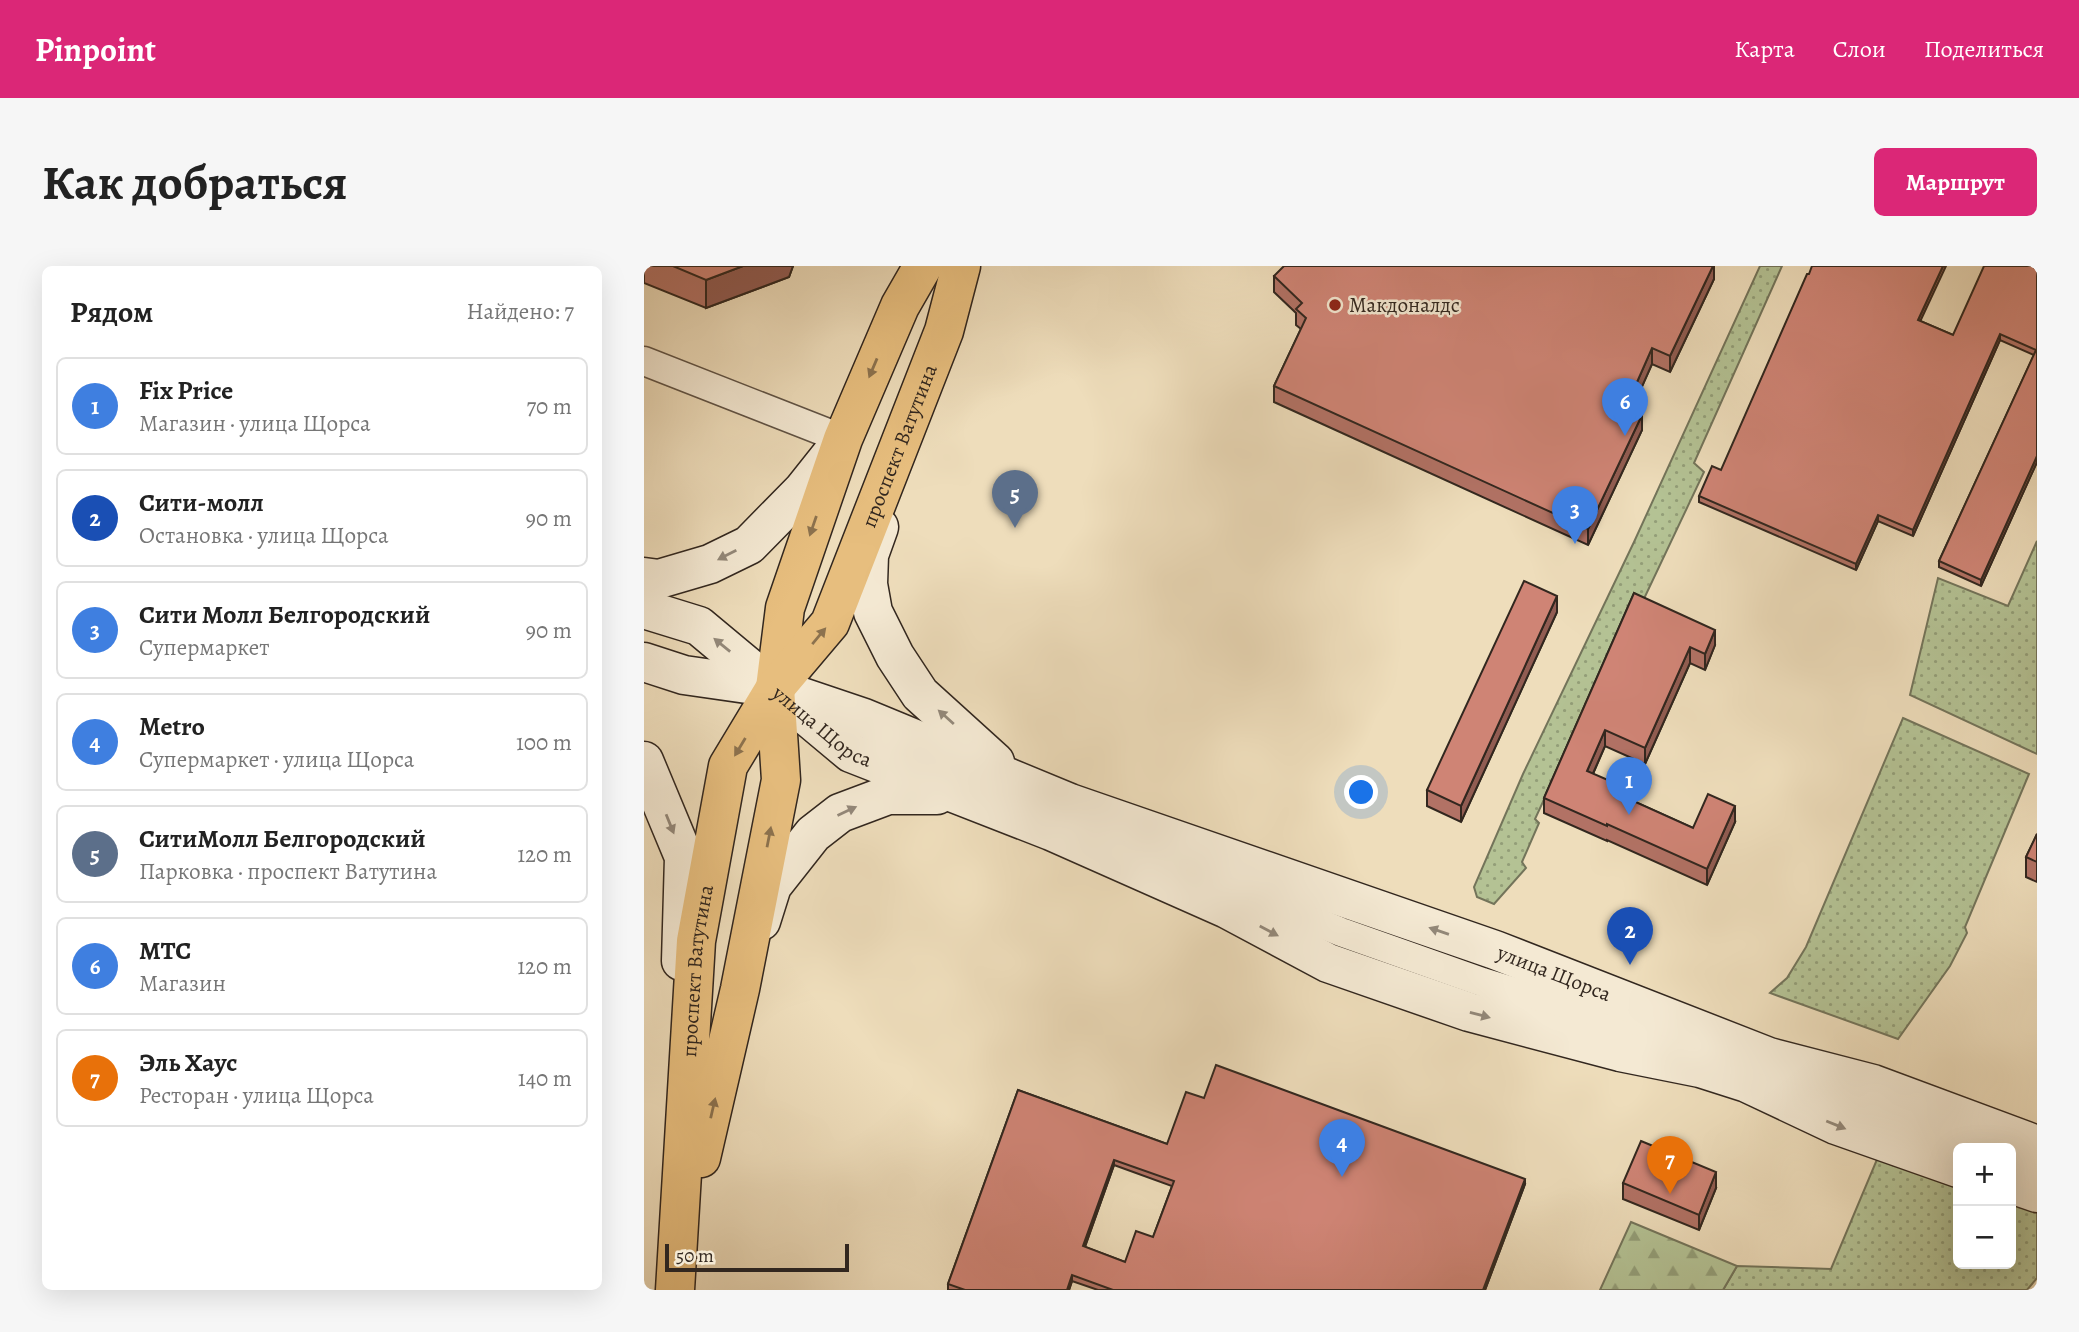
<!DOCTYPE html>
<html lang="ru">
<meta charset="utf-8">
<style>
:root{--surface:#fff;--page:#f6f6f6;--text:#222;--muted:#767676;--line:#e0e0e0;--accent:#db2777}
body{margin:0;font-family:Alegreya,serif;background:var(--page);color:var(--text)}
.controls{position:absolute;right:21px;bottom:21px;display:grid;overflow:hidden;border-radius:10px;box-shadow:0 7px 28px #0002}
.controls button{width:63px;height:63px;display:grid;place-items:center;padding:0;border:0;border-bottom:2px solid var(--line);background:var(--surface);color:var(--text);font:35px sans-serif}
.scale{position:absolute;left:21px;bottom:18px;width:184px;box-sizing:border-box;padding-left:7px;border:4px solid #32271f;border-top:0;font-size:19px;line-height:24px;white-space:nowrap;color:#32271f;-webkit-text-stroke:5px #f4e9d3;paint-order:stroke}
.you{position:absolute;left:718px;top:527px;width:24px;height:24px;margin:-18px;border:5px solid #fff;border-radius:50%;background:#1a73e8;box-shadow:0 0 0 10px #1a73e833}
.badge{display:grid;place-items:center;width:46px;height:46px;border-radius:50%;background:var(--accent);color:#fff;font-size:23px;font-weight:700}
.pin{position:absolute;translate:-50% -58px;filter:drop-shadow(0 2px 4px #0008)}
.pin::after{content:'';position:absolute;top:37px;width:24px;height:21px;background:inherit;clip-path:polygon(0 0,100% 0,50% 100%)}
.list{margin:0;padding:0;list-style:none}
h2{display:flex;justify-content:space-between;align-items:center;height:91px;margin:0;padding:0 28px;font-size:30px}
h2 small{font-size:23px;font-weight:400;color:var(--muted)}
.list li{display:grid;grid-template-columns:46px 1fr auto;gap:21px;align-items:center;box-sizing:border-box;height:98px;margin:0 14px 14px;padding:0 14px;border:2px solid var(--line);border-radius:10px}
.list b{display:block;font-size:26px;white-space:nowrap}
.list p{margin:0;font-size:23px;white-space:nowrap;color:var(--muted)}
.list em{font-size:23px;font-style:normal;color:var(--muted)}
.map{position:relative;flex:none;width:1393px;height:1024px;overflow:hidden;border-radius:10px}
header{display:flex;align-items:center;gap:42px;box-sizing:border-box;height:98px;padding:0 35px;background:var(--accent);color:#fff}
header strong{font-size:33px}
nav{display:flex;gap:38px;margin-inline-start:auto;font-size:24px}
.intro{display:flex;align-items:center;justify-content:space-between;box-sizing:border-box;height:168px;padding:0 42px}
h1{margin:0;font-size:49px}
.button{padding:18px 32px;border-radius:10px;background:var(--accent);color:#fff;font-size:24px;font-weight:700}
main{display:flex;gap:42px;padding:0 42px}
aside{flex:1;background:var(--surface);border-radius:10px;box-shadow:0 7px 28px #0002}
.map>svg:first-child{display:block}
</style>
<header>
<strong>Pinpoint</strong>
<nav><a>Карта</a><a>Слои</a><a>Поделиться</a></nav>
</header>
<div class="intro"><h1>Как добраться</h1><a class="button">Маршрут</a></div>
<main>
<aside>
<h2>Рядом<small>Найдено: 7</small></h2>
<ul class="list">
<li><span class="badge" style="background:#3f7fe0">1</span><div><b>Fix Price</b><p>Магазин · улица Щорса</p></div><em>70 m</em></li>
<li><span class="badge" style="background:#1a4fb4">2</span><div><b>Сити-молл</b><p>Остановка · улица Щорса</p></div><em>90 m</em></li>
<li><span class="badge" style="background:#3f7fe0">3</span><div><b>Сити Молл Белгородский</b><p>Супермаркет</p></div><em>90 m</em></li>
<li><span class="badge" style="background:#3f7fe0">4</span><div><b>Metro</b><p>Супермаркет · улица Щорса</p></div><em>100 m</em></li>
<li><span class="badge" style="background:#5c6f8a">5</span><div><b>СитиМолл Белгородский</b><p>Парковка · проспект Ватутина</p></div><em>120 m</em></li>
<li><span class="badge" style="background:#3f7fe0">6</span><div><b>МТС</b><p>Магазин</p></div><em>120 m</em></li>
<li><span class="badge" style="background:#e8710a">7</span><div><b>Эль Хаус</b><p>Ресторан · улица Щорса</p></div><em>140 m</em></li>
</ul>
</aside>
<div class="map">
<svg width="1393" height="1024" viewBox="0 0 1393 1024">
<defs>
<pattern id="grass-dots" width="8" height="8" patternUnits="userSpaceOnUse" patternTransform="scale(1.75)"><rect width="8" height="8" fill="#b4c294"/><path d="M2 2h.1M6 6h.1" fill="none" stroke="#939e78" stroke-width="1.8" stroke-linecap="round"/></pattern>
<pattern id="forest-firs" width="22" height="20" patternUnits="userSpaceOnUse" patternTransform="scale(1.75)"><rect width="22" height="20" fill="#b4c294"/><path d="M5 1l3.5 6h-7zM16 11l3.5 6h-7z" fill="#939e78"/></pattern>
</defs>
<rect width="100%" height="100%" fill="#edb"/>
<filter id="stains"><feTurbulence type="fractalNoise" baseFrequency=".00286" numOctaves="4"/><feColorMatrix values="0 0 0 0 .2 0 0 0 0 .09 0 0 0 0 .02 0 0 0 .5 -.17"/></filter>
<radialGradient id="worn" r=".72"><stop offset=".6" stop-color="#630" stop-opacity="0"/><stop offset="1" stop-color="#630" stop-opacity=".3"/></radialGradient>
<g fill="url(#grass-dots)" stroke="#73745a" stroke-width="2">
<path d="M 1116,0 L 1138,0 L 1050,197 L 1060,206 L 997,339 L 991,337 L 891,553 L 895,557 L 878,596 L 882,602 L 850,638 L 833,631 L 830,621 L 879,508 L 990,276 Z"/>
<path d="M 1393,275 L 1393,488 L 1266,429 L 1294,312 L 1364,340 Z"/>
<path d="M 1259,452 L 1385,508 L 1321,661 L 1323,667 L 1306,700 L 1254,773 L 1126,727 L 1143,712 L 1162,681 Z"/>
<path d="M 1234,891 L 1314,919 L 1314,998 L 1367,998 L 1367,937 L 1393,946 L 1393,1012 L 1383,1024 L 1079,1024 L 1093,1000 L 1187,1003 Z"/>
</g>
<path fill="url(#forest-firs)" stroke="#73745a" stroke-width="2" d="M 987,956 L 1093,1000 L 1079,1024 L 956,1024 Z"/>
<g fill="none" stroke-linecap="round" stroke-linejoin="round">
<g stroke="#615446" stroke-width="31">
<g id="minor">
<path d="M 0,95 L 199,173"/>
<path d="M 466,562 L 503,585 L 697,666 L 838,716 L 1059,783"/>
<path d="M 1127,808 L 1332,882"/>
<path d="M 1367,895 L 1393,905"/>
</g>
</g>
<g stroke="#32271f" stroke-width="41">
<g id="secondary">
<path d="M 235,261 L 225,289 L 224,318 L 229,346 L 251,390 L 276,428 L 351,496"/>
<path d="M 0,311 L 15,313 L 66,298 L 105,279 L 159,224 L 194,180"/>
<path id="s1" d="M 0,343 L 55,360 L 207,487 L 407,565 L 583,643 L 684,697 L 825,746 L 976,786 L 1056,802 L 1103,817 L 1192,859 L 1314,902"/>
<path id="s2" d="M 0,396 L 40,409 L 131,422 L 220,452 L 426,537 L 851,684 L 1125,791 L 1229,818 L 1393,879"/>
<path d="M 0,495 L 40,591 L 37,695"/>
<path d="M 117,655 L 128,620 L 169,568 L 196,547 L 244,529 L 293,529"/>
<path d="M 1367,918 L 1393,927"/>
</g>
</g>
<g stroke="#32271f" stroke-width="41">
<g id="primary">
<path d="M 57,892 L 96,723 L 137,514 L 131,422 L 141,342 L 199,173 L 256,40 L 279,0"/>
<path id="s3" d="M 31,1024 L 52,675 L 84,500 L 131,422 L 186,357 L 300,65 L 317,0"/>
</g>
</g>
<use href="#minor" stroke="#f4e9d3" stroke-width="28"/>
<use href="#secondary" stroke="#f4e9d3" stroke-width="38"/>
<use href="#primary" stroke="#e7be7e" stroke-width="38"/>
</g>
<g fill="#b27265" stroke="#32271f" stroke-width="2" fill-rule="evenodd">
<path d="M 0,0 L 149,0 L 145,11 L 62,42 L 0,17 Z"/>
<path d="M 1070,0 L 1070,13 L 1026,106 L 1008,98 L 987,144 L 998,164 L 944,279 L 630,136 L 630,120 L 657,63 L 652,59 L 652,47 L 630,26 L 630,10 Z"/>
<path d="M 1393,0 L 1393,196 L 1337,320 L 1295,301 L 1295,295 L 1390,89 L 1356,74 L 1269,270 L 1234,255 L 1212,304 L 1055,236 L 1055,230 L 1077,204 L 1276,55 L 1309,69 Z"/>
<path d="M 990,327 L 1071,379 L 1061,404 L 1046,397 L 1001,498 L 961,480 L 949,508 L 980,531 L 1049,562 L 1091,556 L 1063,619 L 963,574 L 963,575 L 900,547 L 900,532 Z"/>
<path d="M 913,346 L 817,556 L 783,540 L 783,524 Z"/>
<path d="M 1393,568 L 1393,616 L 1382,611 L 1382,591 Z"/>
<path d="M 374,824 L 523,878 L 560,832 L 881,918 L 841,1024 L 454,1024 L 428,1015 L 425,1024 L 304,1024 L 304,1018 ZM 470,899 L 528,920 L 509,971 L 481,996 L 441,981 Z"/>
<path d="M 979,917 L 1072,922 L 1055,964 L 979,933 Z"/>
</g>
<g fill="#915c52" stroke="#32271f" stroke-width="2">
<path d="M 99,0 L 149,0 L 145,11 L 62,42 L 62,14 Z"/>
<path d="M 1069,0 L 1070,0 L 1070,13 L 1026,106 L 1026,90 Z"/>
<path d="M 1299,0 L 1302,0 L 1274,60 L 1274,54 Z"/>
<path d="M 1356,68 L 1356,74 L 1269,270 L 1269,264 Z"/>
<path d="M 1008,82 L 1008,98 L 982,157 L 982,141 Z"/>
<path d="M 998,149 L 998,164 L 944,279 L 944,263 Z"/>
<path d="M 1393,190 L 1393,196 L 1337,320 L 1337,314 Z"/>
<path d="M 1234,249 L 1234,255 L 1212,304 L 1212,298 Z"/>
<path d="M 913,330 L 913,346 L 817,556 L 817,540 Z"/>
<path d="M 1071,364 L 1071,379 L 1061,404 L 1061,388 Z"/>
<path d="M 1046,381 L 1046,397 L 1001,498 L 1001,482 Z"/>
<path d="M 961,464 L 961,480 L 943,521 L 943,505 Z"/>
<path d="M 1091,540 L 1091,556 L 1063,619 L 1063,603 Z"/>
<path d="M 470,894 L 470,899 L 439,986 L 439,980 Z"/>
<path d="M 1072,906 L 1072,922 L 1055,964 L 1055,949 Z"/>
<path d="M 881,913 L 881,918 L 841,1024 L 839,1024 Z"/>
<path d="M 428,1009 L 428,1015 L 425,1024 L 423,1024 Z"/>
</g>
<g fill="#cf8475" stroke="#32271f" stroke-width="2" fill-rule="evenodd">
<path d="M 29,0 L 99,0 L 62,14 Z"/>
<path d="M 640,0 L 1069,0 L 1026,90 L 1008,82 L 982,141 L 998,149 L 944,263 L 630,120 L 662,52 L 652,43 L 658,37 L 630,10 Z"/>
<path d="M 1168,0 L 1299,0 L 1274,54 L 1309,69 L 1340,0 L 1393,0 L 1393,190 L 1337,314 L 1295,295 L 1392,84 L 1356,68 L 1269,264 L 1234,249 L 1212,298 L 1055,230 L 1068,200 L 1077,204 L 1163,8 L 1165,8 Z"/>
<path d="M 880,315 L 913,330 L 817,540 L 783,524 Z"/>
<path d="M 990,327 L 1071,364 L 1061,388 L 1046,381 L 1001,482 L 961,464 L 943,505 L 980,521 L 976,529 L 1049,562 L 1064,528 L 1091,540 L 1063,603 L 963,558 L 963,560 L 900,532 Z"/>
<path d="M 1393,568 L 1393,596 L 1382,591 Z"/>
<path d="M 572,799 L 881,913 L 839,1024 L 469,1024 L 428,1009 L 423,1024 L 321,1024 L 304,1018 L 374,824 L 523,878 L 542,826 L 560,832 ZM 470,894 L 530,915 L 509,971 L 492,965 L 481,996 L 439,980 Z"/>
<path d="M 997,875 L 1072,906 L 1055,949 L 979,917 Z"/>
</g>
<defs><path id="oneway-solid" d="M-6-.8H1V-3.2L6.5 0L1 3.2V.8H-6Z" transform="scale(1.75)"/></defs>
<g fill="#8c724e">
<use href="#oneway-solid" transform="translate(229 102) rotate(113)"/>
<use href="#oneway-solid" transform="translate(169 260) rotate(109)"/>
<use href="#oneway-solid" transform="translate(175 370) rotate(-50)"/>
<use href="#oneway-solid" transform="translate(96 481) rotate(121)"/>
<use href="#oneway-solid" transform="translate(125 571) rotate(-79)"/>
<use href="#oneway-solid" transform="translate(69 842) rotate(-77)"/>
</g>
<g fill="#938879">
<use href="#oneway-solid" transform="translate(83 289) rotate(153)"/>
<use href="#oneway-solid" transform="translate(78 379) rotate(-141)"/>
<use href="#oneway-solid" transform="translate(302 451) rotate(-138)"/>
<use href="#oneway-solid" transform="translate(203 545) rotate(-25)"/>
<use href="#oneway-solid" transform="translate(26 558) rotate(68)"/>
<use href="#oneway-solid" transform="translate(625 665) rotate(28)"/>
<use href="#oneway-solid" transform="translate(795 665) rotate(-161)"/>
<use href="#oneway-solid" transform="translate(836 749) rotate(15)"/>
<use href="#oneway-solid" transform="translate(1192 859) rotate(22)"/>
</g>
<circle fill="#8f2418" stroke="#f4e9d3" stroke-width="2.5" cx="691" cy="39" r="7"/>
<g text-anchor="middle" stroke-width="5" stroke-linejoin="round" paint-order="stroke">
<g font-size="21" fill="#32271f" stroke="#f4e9d3" text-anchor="start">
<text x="705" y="46">Макдоналдс</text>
</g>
<g font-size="21" fill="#32271f" stroke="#f4e9d3">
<text dy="7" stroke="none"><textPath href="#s3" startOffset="894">проспект Ватутина</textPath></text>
<text dy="7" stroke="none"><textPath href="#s1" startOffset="217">улица Щорса</textPath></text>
<text dy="7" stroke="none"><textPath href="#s3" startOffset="320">проспект Ватутина</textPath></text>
<text dy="7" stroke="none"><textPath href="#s2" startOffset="964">улица Щорса</textPath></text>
</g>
</g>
<rect width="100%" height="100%" filter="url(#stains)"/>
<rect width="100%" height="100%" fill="url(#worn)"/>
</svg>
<div class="controls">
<button>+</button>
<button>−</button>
</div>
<div class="scale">50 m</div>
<div class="you"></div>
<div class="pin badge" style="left:985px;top:549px;background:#3f7fe0">1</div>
<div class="pin badge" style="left:986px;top:699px;background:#1a4fb4">2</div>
<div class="pin badge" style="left:931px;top:278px;background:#3f7fe0">3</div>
<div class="pin badge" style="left:698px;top:911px;background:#3f7fe0">4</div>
<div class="pin badge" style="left:371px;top:262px;background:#5c6f8a">5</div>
<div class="pin badge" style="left:981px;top:170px;background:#3f7fe0">6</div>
<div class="pin badge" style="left:1026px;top:928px;background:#e8710a">7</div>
</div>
</main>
